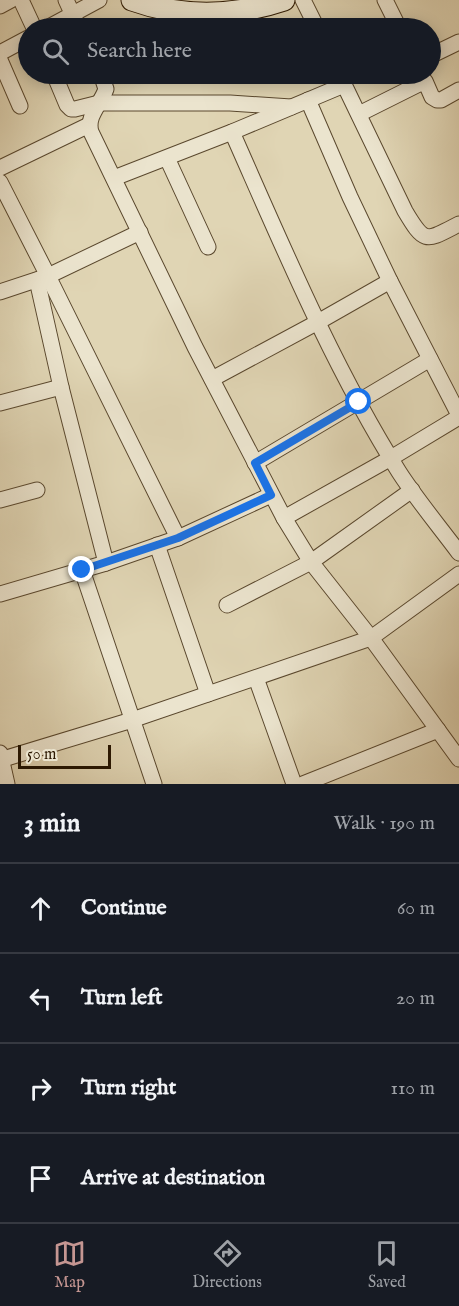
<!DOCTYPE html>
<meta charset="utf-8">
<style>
:root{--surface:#171b24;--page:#242831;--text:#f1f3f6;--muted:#9ea1a6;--line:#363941;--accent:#c59692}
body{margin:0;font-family:"IM FELL English",serif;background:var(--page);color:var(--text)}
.scale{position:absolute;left:18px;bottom:15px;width:93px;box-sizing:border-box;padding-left:6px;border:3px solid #2d1902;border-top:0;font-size:16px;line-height:21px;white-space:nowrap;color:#2d1902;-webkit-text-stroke:4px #ebe4ce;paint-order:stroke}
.stop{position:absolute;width:18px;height:18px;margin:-14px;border:4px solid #1a73e8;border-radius:50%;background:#fff}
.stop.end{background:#1a73e8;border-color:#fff;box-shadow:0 2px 6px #0008}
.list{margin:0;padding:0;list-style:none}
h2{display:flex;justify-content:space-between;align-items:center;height:78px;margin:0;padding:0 24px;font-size:26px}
h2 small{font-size:20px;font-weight:400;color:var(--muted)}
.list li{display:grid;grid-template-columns:39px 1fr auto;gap:18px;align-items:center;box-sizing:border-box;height:90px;padding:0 24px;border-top:2px solid var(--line)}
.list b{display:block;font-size:22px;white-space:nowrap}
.list em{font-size:20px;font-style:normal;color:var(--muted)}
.icon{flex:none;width:33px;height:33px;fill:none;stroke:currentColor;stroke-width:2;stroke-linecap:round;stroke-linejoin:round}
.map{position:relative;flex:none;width:459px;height:784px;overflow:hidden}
.search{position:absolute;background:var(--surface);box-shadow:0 3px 15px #0003;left:18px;right:18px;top:18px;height:66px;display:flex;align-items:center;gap:15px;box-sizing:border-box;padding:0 21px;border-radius:33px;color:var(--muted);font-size:22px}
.sheet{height:438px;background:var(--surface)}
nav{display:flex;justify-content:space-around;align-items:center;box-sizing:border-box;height:84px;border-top:2px solid var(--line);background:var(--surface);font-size:16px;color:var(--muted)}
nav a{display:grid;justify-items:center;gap:3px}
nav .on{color:var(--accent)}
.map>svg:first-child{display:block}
</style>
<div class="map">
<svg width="459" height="784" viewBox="0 0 459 784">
<rect width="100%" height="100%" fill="#e0d5b4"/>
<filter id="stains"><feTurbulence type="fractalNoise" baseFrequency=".00333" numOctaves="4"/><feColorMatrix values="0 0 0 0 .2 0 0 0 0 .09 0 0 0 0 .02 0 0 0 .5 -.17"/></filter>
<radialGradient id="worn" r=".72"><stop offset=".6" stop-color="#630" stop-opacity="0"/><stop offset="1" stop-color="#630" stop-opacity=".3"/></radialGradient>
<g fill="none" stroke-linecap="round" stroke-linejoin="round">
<g stroke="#5a482e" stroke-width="17">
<g id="street">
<path d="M 21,0 L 34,28"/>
<path d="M 66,0 L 79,28"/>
<path d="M 303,0 L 317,28"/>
<path d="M 385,0 L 399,28"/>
<path d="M 0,6 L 11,0"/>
<path d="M 47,28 L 99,0"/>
<path d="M 0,53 L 28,38"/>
<path d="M 430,56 L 459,42"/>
<path d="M 0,60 L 20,106"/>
<path d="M 54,74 L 67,105 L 71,109 L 75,109 L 99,103 L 230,103 L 291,107"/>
<path d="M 101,74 L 106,89 C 101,104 86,116 91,132 L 195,347 L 284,518 L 311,562 L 371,638 L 459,759"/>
<path d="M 339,74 L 405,211 C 425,245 426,241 459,224"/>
<path d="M 308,100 L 350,197 L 390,281 L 459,415"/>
<path d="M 359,114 L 425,81 L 432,97 L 437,100 L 441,100 L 459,90"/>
<path d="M 232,132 C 283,247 332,365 399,472 C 417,500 439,526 459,553"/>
<path d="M 167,158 L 208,247"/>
<path d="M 0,168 L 89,125"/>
<path d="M 114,178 L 232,132 L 344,85"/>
<path d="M 0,182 L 48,276 L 178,538"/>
<path d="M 37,280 L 61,387 L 106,563"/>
<path d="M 0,292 L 48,276 L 140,232"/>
<path d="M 212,379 L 318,322 L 390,281"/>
<path d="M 0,403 L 61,387"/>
<path d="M 255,463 L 430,359"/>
<path d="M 0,500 L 37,490"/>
<path d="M 284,518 L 391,458 L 459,417"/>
<path d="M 157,545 L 208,694"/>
<path d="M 82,570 L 154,784"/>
<path d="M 0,594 L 106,563 L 178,538 L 271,495"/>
<path d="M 227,605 L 311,562 L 412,490"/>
<path d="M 256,678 L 294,784"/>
<path d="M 0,753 L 7,784"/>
<path d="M 0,760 L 132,720 L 371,638 L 459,574"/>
<path d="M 303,784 L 438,730"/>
</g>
</g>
<g stroke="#2d1902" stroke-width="23">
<path id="secondary" d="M 132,0 C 182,18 233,17 284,0"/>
</g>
<use href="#street" stroke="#ebe4ce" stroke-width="15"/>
<use href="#secondary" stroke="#ebe4ce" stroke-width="21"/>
</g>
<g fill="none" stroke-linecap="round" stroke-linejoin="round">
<path stroke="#1a73e8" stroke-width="8" d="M 82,570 L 178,538 L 271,495 L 255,463 L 359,402"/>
</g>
<rect width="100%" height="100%" filter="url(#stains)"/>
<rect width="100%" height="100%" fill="url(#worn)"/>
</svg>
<div class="scale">50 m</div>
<div class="stop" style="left:359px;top:402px"></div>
<div class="stop end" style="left:82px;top:570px"></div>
<div class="search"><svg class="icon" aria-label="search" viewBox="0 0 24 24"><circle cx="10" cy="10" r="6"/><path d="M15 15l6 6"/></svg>Search here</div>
</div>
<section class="sheet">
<h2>3 min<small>Walk · 190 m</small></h2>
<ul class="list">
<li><svg class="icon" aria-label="ahead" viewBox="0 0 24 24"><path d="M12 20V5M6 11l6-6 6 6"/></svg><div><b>Continue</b></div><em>60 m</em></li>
<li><svg class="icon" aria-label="left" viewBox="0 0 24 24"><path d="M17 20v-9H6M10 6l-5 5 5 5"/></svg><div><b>Turn left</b></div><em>20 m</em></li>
<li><svg class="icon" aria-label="right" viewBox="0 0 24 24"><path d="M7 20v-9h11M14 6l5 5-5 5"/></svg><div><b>Turn right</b></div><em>110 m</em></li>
<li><svg class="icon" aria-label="arrive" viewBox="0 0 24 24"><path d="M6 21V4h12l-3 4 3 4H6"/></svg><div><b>Arrive at destination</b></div></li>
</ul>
</section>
<nav>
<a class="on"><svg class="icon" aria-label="map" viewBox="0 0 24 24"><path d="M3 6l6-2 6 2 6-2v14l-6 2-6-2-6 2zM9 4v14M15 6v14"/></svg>Map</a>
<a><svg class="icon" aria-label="directions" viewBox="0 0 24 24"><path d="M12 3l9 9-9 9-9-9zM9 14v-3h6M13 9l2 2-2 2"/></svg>Directions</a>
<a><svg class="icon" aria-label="saved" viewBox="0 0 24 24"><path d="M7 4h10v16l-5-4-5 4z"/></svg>Saved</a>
</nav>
